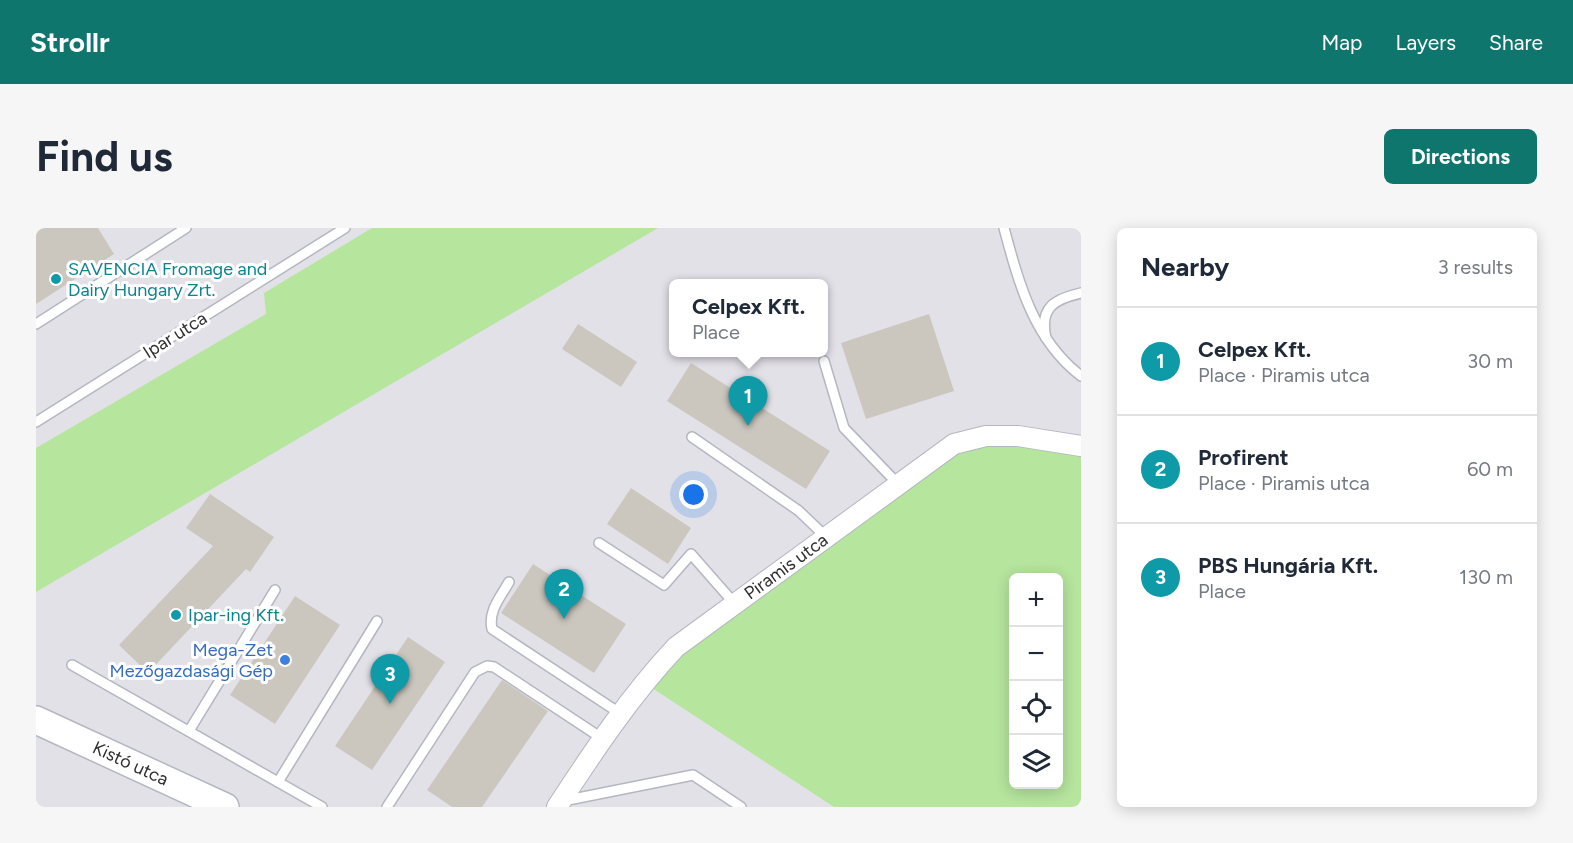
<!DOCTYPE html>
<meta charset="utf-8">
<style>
:root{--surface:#fff;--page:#f6f6f7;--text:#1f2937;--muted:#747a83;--line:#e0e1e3;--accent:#0f766e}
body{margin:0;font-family:Figtree,sans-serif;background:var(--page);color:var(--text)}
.controls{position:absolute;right:18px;bottom:18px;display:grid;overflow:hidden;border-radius:9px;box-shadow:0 3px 15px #0003}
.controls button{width:54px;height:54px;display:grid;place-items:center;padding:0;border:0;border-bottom:2px solid var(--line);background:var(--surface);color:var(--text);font:30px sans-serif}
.you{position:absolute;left:658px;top:267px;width:21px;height:21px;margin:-15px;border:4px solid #fff;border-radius:50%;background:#1a73e8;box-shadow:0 0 0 9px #1a73e833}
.badge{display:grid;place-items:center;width:39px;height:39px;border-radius:50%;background:var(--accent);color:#fff;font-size:20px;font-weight:700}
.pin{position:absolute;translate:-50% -50px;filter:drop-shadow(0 2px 3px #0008)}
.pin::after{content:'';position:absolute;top:32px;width:21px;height:18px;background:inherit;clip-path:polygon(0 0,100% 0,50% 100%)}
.popup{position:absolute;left:633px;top:51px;width:159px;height:78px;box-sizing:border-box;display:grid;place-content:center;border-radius:9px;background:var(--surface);filter:drop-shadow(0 2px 4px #0005);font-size:20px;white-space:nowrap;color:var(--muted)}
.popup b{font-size:22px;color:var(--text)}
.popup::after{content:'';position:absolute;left:50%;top:100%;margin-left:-12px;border:12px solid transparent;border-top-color:var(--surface)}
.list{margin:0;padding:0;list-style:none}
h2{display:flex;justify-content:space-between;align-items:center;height:78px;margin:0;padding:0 24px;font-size:26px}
h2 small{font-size:20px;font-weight:400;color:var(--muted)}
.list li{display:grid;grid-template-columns:39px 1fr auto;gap:18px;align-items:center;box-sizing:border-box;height:108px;padding:0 24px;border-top:2px solid var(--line)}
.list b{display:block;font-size:22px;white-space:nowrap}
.list p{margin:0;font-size:20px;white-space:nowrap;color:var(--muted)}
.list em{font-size:20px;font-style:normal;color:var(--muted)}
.icon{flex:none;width:33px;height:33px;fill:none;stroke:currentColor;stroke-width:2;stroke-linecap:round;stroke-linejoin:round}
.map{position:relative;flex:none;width:1045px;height:579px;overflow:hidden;border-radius:9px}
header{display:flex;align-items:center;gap:36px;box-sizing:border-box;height:84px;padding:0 30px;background:var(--accent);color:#fff}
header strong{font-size:28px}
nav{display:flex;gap:33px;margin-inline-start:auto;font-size:21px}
.intro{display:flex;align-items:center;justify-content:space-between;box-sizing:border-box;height:144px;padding:0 36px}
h1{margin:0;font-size:42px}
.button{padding:15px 27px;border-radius:9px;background:var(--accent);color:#fff;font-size:21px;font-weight:700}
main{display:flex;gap:36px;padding:0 36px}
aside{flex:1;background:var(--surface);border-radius:9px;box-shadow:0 3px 15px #0003}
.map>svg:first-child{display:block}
</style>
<header>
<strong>Strollr</strong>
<nav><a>Map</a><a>Layers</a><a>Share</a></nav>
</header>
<div class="intro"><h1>Find us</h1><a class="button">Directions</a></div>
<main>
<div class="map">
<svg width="1045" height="579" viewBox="0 0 1045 579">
<rect width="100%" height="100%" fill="#efe9e1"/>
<path fill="#e3e1e8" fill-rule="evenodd" d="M 0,0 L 1045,0 L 1045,223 L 611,456 L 798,579 L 0,579 ZM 637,56 L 787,56 L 787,124 L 637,124 Z"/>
<g fill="#b6e59e" fill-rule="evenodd">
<path d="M 336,0 L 622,0 L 0,364 L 0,220 L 230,86 L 228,65 Z"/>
<path d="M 950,211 L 1045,223 L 1045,579 L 798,579 L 610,456 L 617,446 L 919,219 ZM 978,350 L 1023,350 L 1023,556 L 978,556 Z"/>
</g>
<g fill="#cbc7bf">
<path d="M 0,0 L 62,0 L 78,26 L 0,76 Z"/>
<path d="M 893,86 L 918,163 L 830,191 L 805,115 Z"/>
<path d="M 542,96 L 601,134 L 585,159 L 526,121 Z"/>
<path d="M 655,135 L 794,223 L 770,261 L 631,173 Z"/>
<path d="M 595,260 L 655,300 L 632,336 L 571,296 Z"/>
<path d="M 174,266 L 238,309 L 214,344 L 210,341 L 112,445 L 83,417 L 177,318 L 150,300 Z"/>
<path d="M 497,336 L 590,396 L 558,445 L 465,385 Z"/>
<path d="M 259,368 L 304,397 L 239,496 L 194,467 Z"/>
<path d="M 372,409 L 409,434 L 336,542 L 299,518 Z"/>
<path d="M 466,452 L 512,483 L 446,579 L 416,579 L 391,562 Z"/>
</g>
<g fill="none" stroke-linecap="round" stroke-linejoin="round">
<g stroke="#b4b7c1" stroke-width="12">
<g id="lane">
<path d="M 968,0 C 983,56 998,112 1045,148"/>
<path d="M 0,96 L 150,0"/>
<path d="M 1010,110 C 1003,79 1019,71 1045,65"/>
<path d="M 788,133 L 808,200 L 862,256"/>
<path d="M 0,194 L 309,0"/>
<path d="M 656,209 L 763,283 L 789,308"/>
<path d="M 563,315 L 628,357 L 655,326 L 698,375"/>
<path d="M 473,354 C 464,370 452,383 456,401 L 585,486"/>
<path d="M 36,437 L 286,579"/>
<path d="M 153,503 L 239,362"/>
<path d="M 242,554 L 341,393"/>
<path d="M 527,573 L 657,547 L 705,579"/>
<path d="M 351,579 L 439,444 L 451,438 L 458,439 L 567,511"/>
</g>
</g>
<g stroke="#b4b7c1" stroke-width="22">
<g id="street">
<path id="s1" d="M 521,579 C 557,524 594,468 640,419 L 918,216 L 950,208 L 982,208 L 1045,218"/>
</g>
</g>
<g stroke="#b4b7c1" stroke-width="30">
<g id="secondary">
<path id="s2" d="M 0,492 L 189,579"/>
</g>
</g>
<use href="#lane" stroke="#fff" stroke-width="9"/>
<use href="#street" stroke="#fff" stroke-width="20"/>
<use href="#secondary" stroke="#fff" stroke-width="27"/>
</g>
<g fill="#0f9aa8" stroke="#fff" stroke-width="2">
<circle cx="20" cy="51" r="6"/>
<circle cx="140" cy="387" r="6"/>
</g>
<circle fill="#3f7fe0" stroke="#fff" stroke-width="2" cx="249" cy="432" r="6"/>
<g text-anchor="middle" stroke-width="6" stroke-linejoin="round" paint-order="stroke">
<g font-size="18" fill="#0d838f" stroke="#fff" text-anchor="start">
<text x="32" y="47">SAVENCIA Fromage and<tspan x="32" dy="21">Dairy Hungary Zrt.</tspan></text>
<text x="152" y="393">Ipar-ing Kft.</text>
</g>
<g font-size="18" fill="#2e2e2e" stroke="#fff">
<text transform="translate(139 107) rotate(-32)" y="6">Ipar utca</text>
<text dy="6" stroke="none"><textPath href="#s1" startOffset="336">Piramis utca</textPath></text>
<text dy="6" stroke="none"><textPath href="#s2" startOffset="104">Kistó utca</textPath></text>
</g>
<g font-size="18" fill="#366cbe" stroke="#fff" text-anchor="end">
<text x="237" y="428">Mega-Zet<tspan x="237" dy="21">Mezőgazdasági Gép</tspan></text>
</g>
</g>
</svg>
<div class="controls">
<button>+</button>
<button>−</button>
<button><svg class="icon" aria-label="locate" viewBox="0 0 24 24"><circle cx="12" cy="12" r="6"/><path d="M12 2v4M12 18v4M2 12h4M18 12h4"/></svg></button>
<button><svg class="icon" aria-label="layers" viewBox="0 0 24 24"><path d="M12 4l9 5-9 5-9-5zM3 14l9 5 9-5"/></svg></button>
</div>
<div class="you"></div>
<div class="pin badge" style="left:712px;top:198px;background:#0f9aa8">1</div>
<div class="popup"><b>Celpex Kft.</b>Place</div>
<div class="pin badge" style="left:528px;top:391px;background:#0f9aa8">2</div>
<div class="pin badge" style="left:354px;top:476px;background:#0f9aa8">3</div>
</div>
<aside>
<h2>Nearby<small>3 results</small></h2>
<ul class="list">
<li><span class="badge" style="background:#0f9aa8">1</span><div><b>Celpex Kft.</b><p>Place · Piramis utca</p></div><em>30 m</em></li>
<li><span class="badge" style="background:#0f9aa8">2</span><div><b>Profirent</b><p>Place · Piramis utca</p></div><em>60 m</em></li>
<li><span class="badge" style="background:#0f9aa8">3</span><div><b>PBS Hungária Kft.</b><p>Place</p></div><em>130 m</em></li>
</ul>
</aside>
</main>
